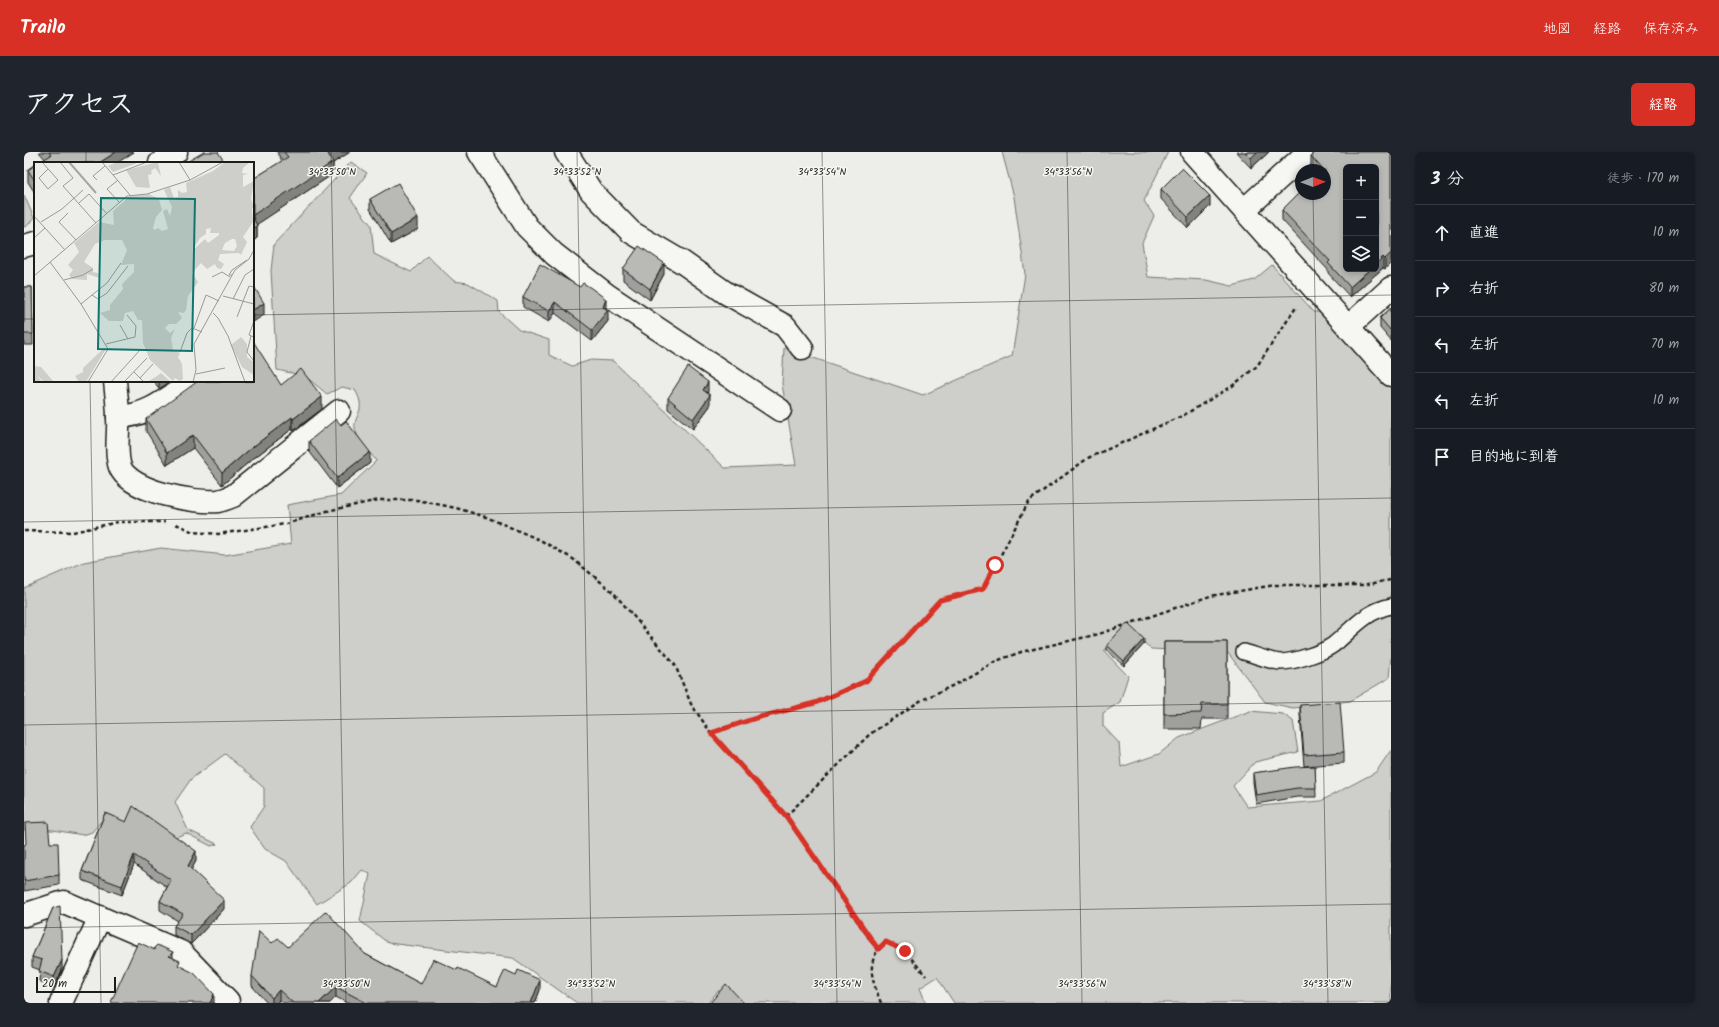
<!DOCTYPE html>
<html lang="ja">
<meta charset="utf-8">
<style>
:root{--surface:#171b24;--page:#20242c;--text:#f1f3f6;--muted:#9ea1a6;--line:#363941;--accent:#d93025}
body{margin:0;font-family:Kalam,"Klee One",sans-serif;background:var(--page);color:var(--text)}
.controls{position:absolute;right:12px;top:12px;display:grid;overflow:hidden;border-radius:6px;box-shadow:0 2px 6px #0003}
.controls button{width:36px;height:36px;display:grid;place-items:center;padding:0;border:0;border-bottom:1px solid var(--line);background:var(--surface);color:var(--text);font:20px sans-serif}
.compass{position:absolute;left:1271px;top:12px;width:36px;height:36px;border-radius:50%;background:var(--surface);box-shadow:0 2px 6px #0003;rotate:89deg}
.scale{position:absolute;left:12px;bottom:10px;width:80px;box-sizing:border-box;padding-left:4px;border:2px solid #1c1c1c;border-top:0;font-size:11px;line-height:14px;white-space:nowrap;color:#1c1c1c;-webkit-text-stroke:3px #f6f6f2;paint-order:stroke}
.stop{position:absolute;width:12px;height:12px;margin:-9px;border:3px solid #d93025;border-radius:50%;background:#fff}
.stop.end{background:#d93025;border-color:#fff;box-shadow:0 1px 4px #0008}
.list{margin:0;padding:0;list-style:none}
h2{display:flex;justify-content:space-between;align-items:center;height:52px;margin:0;padding:0 16px;font-size:17px}
h2 small{font-size:13px;font-weight:400;color:var(--muted)}
.list li{display:grid;grid-template-columns:26px 1fr auto;gap:12px;align-items:center;box-sizing:border-box;height:56px;padding:0 16px;border-top:1px solid var(--line)}
.list b{display:block;font-size:15px;white-space:nowrap}
.list em{font-size:13px;font-style:normal;color:var(--muted)}
.icon{flex:none;width:22px;height:22px;fill:none;stroke:currentColor;stroke-width:2;stroke-linecap:round;stroke-linejoin:round}
.map{position:relative;flex:none;width:1367px;height:851px;overflow:hidden;border-radius:6px}
header{display:flex;align-items:center;gap:24px;box-sizing:border-box;height:56px;padding:0 20px;background:var(--accent);color:#fff}
header strong{font-size:19px}
nav{display:flex;gap:22px;margin-inline-start:auto;font-size:14px}
.intro{display:flex;align-items:center;justify-content:space-between;box-sizing:border-box;height:96px;padding:0 24px}
h1{margin:0;font-size:28px}
.button{padding:10px 18px;border-radius:6px;background:var(--accent);color:#fff;font-size:14px;font-weight:700}
main{display:flex;gap:24px;padding:0 24px}
aside{flex:1;background:var(--surface);border-radius:6px;box-shadow:0 2px 6px #0003}
.map>svg:first-child{display:block}
</style>
<header>
<strong>Trailo</strong>
<nav><a>地図</a><a>経路</a><a>保存済み</a></nav>
</header>
<div class="intro"><h1>アクセス</h1><a class="button">経路</a></div>
<main>
<div class="map">
<svg width="1367" height="851" viewBox="0 0 1367 851">
<rect width="100%" height="100%" fill="#edede9"/>
<filter id="ink" filterUnits="userSpaceOnUse"><feTurbulence type="fractalNoise" baseFrequency=".025" numOctaves="2"/><feDisplacementMap in="SourceGraphic" scale="8" xChannelSelector="R" yChannelSelector="G"/><feConvolveMatrix kernelMatrix="1 2 1 2 8 2 1 2 1" color-interpolation-filters="sRGB"/></filter>
<g filter="url(#ink)">
<g fill="#cececb" stroke="#757574">
<path d="M 978,0 L 1144,0 L 1120,49 L 1130,64 L 1118,91 L 1124,125 L 1182,128 L 1208,134 L 1230,128 L 1248,113 L 1290,160 L 1300,160 L 1367,233 L 1367,504 L 1365,526 L 1326,549 L 1269,556 L 1241,550 L 1204,501 L 1127,497 L 1103,475 L 1080,499 L 1104,524 L 1096,550 L 1079,561 L 1079,574 L 1095,591 L 1097,615 L 1135,602 L 1155,586 L 1226,559 L 1259,562 L 1269,569 L 1274,600 L 1231,610 L 1209,634 L 1223,655 L 1297,649 L 1352,620 L 1367,598 L 1367,851 L 930,851 L 913,825 L 896,836 L 902,851 L 719,851 L 706,838 L 694,839 L 684,851 L 553,851 L 489,806 L 364,791 L 336,769 L 346,722 L 338,718 L 327,731 L 293,752 L 262,709 L 241,697 L 226,675 L 240,654 L 240,636 L 201,602 L 167,627 L 151,650 L 164,678 L 193,692 L 187,694 L 162,681 L 152,685 L 101,674 L 80,666 L 68,680 L 59,683 L 29,678 L 0,678 L 0,436 L 60,410 L 137,396 L 201,403 L 267,392 L 263,353 L 317,343 L 352,309 C 346,300 336,290 332,280 C 326,264 345,261 331,238 L 318,235 L 303,242 L 281,224 L 253,218 L 247,119 L 250,92 L 327,10 L 343,21 L 326,46 L 347,73 L 350,102 L 387,120 L 403,104 L 430,129 L 444,131 L 474,149 L 475,160 L 495,178 L 525,188 L 525,203 L 548,214 L 567,208 L 589,209 L 701,316 L 772,313 L 758,232 L 760,196 L 899,243 L 988,204 L 1001,122 L 990,45 Z"/>
<path d="M 0,43 L 10,66 L 3,74 L 0,75 Z"/>
</g>
<g fill="none" stroke-linecap="round" stroke-linejoin="round">
<g stroke="#1c1c1c" stroke-width="18">
<path id="lane" d="M 1220,500 C 1231,503 1245,509 1256,510 C 1270,510 1298,501 1309,493 C 1329,477 1340,460 1367,454"/>
</g>
<g stroke="#1c1c1c" stroke-width="25">
<g id="street">
<path d="M 455,0 L 503,75 L 530,102 L 583,143 L 756,258"/>
<path d="M 542,0 L 567,39 L 607,80 L 658,110 L 702,141 L 761,174 L 778,196"/>
<path d="M 1168,0 L 1367,223"/>
<path d="M 136,11 L 152,0"/>
<path d="M 1220,58 L 1284,0"/>
<path d="M 0,94 L 11,91"/>
<path d="M 1324,175 L 1367,136"/>
<path d="M 91,229 C 92,241 94,253 94,266 C 95,281 91,300 96,315 C 106,340 170,351 194,349 C 199,348 204,346 209,344 L 315,259"/>
<path d="M 94,265 C 125,264 145,245 169,229"/>
<path d="M 0,763 L 40,750 L 157,800 L 204,849 L 204,851"/>
<path d="M 37,851 L 76,765"/>
</g>
</g>
<g stroke="#1c1c1c" stroke-width="2.5" stroke-dasharray="4 3" stroke-linecap="butt">
<path d="M 152,372 L 169,380 L 194,382 L 262,372 L 303,359 L 355,348 L 393,348 L 432,356 L 462,365 L 516,388 L 549,407 L 589,440 L 651,513 L 667,552 L 687,581 L 762,664 L 853,797"/>
<path d="M 0,379 L 49,380 L 94,370 L 141,370"/>
<path d="M 687,581 L 732,566 L 791,551 L 842,529 L 916,448 L 959,437 L 1005,349 L 1064,306 L 1160,263 L 1207,235 L 1233,214 L 1273,154"/>
<path d="M 762,664 L 846,582 L 896,549 L 934,531 L 972,509 L 997,500 L 1075,482 L 1186,444 L 1251,433 L 1338,433 L 1367,428"/>
<path d="M 857,851 C 848,828 840,808 862,790 L 881,799 L 902,824"/>
</g>
<use href="#lane" stroke="#f6f6f2" stroke-width="15"/>
<use href="#street" stroke="#f6f6f2" stroke-width="22"/>
</g>
<g fill="#9f9f9d" stroke="#1c1c1c">
<path d="M 15,0 L 110,0 L 21,7 Z"/>
<path d="M 253,0 L 326,0 L 309,11 L 309,22 L 233,72 L 233,86 L 229,89 L 229,27 L 258,9 Z"/>
<path d="M 1212,0 L 1245,0 L 1227,16 Z"/>
<path d="M 1367,0 L 1367,111 L 1361,117 L 1359,116 L 1326,145 L 1304,121 L 1304,118 L 1258,68 L 1258,58 L 1301,18 L 1290,18 L 1287,14 L 1287,4 Z"/>
<path d="M 11,13 L 11,41 L 4,30 L 4,18 Z"/>
<path d="M 1137,37 L 1186,54 L 1164,76 L 1137,47 Z"/>
<path d="M 346,47 L 394,77 L 367,92 L 346,57 Z"/>
<path d="M 599,117 L 640,122 L 626,148 L 599,128 Z"/>
<path d="M 0,135 L 8,135 L 9,193 L 0,193 Z"/>
<path d="M 499,145 L 582,157 L 584,169 L 568,189 L 531,161 L 525,170 L 499,155 Z"/>
<path d="M 1367,156 L 1367,189 L 1356,176 L 1356,166 Z"/>
<path d="M 130,229 L 148,229 L 135,237 Z"/>
<path d="M 257,233 L 298,257 L 269,279 L 268,277 L 226,309 L 198,333 L 169,296 L 143,313 L 122,279 L 122,267 Z"/>
<path d="M 684,240 L 683,241 L 686,254 L 669,277 L 644,257 L 644,246 Z"/>
<path d="M 285,289 L 346,311 L 313,336 L 285,299 Z"/>
<path d="M 1140,490 L 1203,490 L 1203,567 L 1178,567 L 1177,577 L 1140,577 Z"/>
<path d="M 1120,492 L 1100,514 L 1083,499 L 1083,493 Z"/>
<path d="M 1276,553 L 1320,600 L 1320,611 L 1280,614 L 1276,563 Z"/>
<path d="M 1291,614 L 1292,645 L 1273,645 L 1232,652 L 1229,630 L 1229,621 Z"/>
<path d="M 81,661 L 172,709 L 167,717 L 200,757 L 167,792 L 150,783 L 150,774 L 154,769 L 136,758 L 136,749 L 143,735 L 110,712 L 98,743 L 58,728 L 58,719 Z"/>
<path d="M 26,691 L 35,723 L 35,733 L 0,739 L 0,693 Z"/>
<path d="M 29,756 L 38,818 L 30,836 L 15,829 L 16,818 L 8,815 L 8,805 Z"/>
<path d="M 248,791 L 264,795 L 341,802 L 397,832 L 433,818 L 473,835 L 516,838 L 511,851 L 323,851 L 312,845 L 306,851 L 258,851 L 255,848 L 253,851 L 243,851 L 228,834 L 228,824 Z"/>
</g>
<g fill="#82827f" stroke="#1c1c1c">
<path d="M 92,0 L 110,0 L 93,11 L 75,11 Z"/>
<path d="M 307,0 L 326,0 L 309,11 L 309,22 L 229,75 L 229,63 Z"/>
<path d="M 1233,0 L 1245,0 L 1227,16 L 1227,6 Z"/>
<path d="M 1186,44 L 1186,54 L 1164,76 L 1164,65 Z"/>
<path d="M 394,66 L 394,77 L 367,92 L 367,82 Z"/>
<path d="M 233,74 L 233,86 L 229,89 L 229,77 Z"/>
<path d="M 1367,101 L 1367,111 L 1361,117 L 1361,107 Z"/>
<path d="M 1359,105 L 1359,116 L 1326,145 L 1326,135 L 1346,117 L 1352,117 L 1352,112 Z"/>
<path d="M 640,111 L 640,122 L 626,148 L 626,137 Z"/>
<path d="M 582,147 L 582,157 L 584,158 L 584,169 L 568,189 L 568,178 L 579,155 Z"/>
<path d="M 531,150 L 531,161 L 525,170 L 525,159 Z"/>
<path d="M 240,151 L 240,163 L 229,170 L 229,158 Z"/>
<path d="M 135,229 L 148,229 L 135,237 Z"/>
<path d="M 684,230 L 684,240 L 679,248 L 679,238 Z"/>
<path d="M 686,243 L 686,254 L 669,277 L 669,267 Z"/>
<path d="M 298,245 L 298,257 L 269,279 L 269,267 Z"/>
<path d="M 268,265 L 268,277 L 226,309 L 198,333 L 198,321 L 226,297 Z"/>
<path d="M 169,283 L 169,296 L 143,313 L 143,301 Z"/>
<path d="M 346,300 L 346,311 L 313,336 L 313,326 Z"/>
<path d="M 1120,487 L 1120,492 L 1100,514 L 1100,509 Z"/>
<path d="M 172,699 L 172,709 L 164,724 L 164,714 Z"/>
<path d="M 110,703 L 110,712 L 98,743 L 98,734 Z"/>
<path d="M 200,748 L 200,757 L 167,792 L 167,783 Z"/>
<path d="M 149,800 L 149,810 L 145,804 Z"/>
<path d="M 38,808 L 38,818 L 30,836 L 30,825 Z"/>
<path d="M 516,828 L 516,838 L 511,851 L 507,851 Z"/>
<path d="M 312,835 L 312,845 L 306,851 L 295,851 Z"/>
<path d="M 255,838 L 255,848 L 253,851 L 248,851 L 248,846 Z"/>
<path d="M 190,842 L 190,851 L 186,851 Z"/>
</g>
<g fill="#b9b9b6" stroke="#1c1c1c">
<path d="M 25,0 L 92,0 L 75,11 L 14,11 L 27,3 Z"/>
<path d="M 180,0 L 194,0 L 201,11 L 161,11 Z"/>
<path d="M 260,0 L 307,0 L 304,2 L 309,10 L 229,63 L 229,27 L 264,5 Z"/>
<path d="M 1221,0 L 1233,0 L 1227,6 Z"/>
<path d="M 1290,0 L 1367,0 L 1367,101 L 1361,107 L 1359,105 L 1352,112 L 1352,15 L 1322,15 L 1322,117 L 1346,117 L 1326,135 L 1304,111 L 1306,109 L 1258,58 L 1277,39 L 1277,42 L 1301,42 L 1301,18 L 1299,18 L 1287,4 Z"/>
<path d="M 11,13 L 11,29 L 4,18 Z"/>
<path d="M 1158,16 L 1186,44 L 1164,65 L 1137,37 Z"/>
<path d="M 374,31 L 394,66 L 367,82 L 346,47 Z"/>
<path d="M 229,65 L 233,74 L 229,77 Z"/>
<path d="M 615,94 L 640,111 L 626,137 L 599,117 Z"/>
<path d="M 516,112 L 556,135 L 559,131 L 567,136 L 582,147 L 579,155 L 584,158 L 568,178 L 531,150 L 525,159 L 499,145 Z"/>
<path d="M 229,133 L 240,151 L 229,158 Z"/>
<path d="M 0,135 L 8,135 L 9,182 L 0,182 Z"/>
<path d="M 1367,156 L 1367,179 L 1356,166 Z"/>
<path d="M 229,189 L 257,233 L 277,217 L 298,245 L 269,267 L 268,265 L 226,297 L 198,321 L 169,283 L 143,301 L 122,267 L 174,229 L 229,229 Z"/>
<path d="M 664,215 L 684,230 L 679,238 L 686,243 L 669,267 L 644,246 Z"/>
<path d="M 312,267 L 317,273 L 322,269 L 346,300 L 313,326 L 285,289 Z"/>
<path d="M 1103,471 L 1120,487 L 1100,509 L 1083,493 Z"/>
<path d="M 1140,490 L 1203,490 L 1203,552 L 1178,552 L 1177,561 L 1140,562 Z"/>
<path d="M 1316,550 L 1320,600 L 1280,603 L 1276,553 Z"/>
<path d="M 1291,614 L 1292,636 L 1273,636 L 1232,643 L 1229,621 L 1271,615 Z"/>
<path d="M 109,654 L 172,699 L 164,714 L 200,748 L 167,783 L 150,774 L 159,762 L 136,749 L 147,728 L 110,703 L 98,734 L 58,719 L 81,661 L 102,670 Z"/>
<path d="M 24,670 L 26,691 L 34,691 L 35,723 L 0,729 L 0,693 L 2,692 L 1,671 Z"/>
<path d="M 36,754 L 38,808 L 30,825 L 15,819 L 18,808 L 8,805 L 29,756 Z"/>
<path d="M 302,759 L 341,802 L 397,832 L 409,807 L 433,818 L 434,816 L 473,835 L 481,818 L 492,823 L 494,818 L 516,828 L 507,851 L 343,851 L 312,835 L 295,851 L 269,851 L 255,838 L 248,846 L 228,824 L 235,779 L 248,791 L 254,786 L 264,795 Z"/>
<path d="M 114,790 L 131,798 L 130,796 L 133,793 L 149,800 L 145,804 L 156,809 L 154,813 L 170,821 L 190,842 L 186,851 L 89,851 L 87,850 Z"/>
<path d="M 702,832 L 720,851 L 686,851 Z"/>
</g>
</g>
<g fill="none" stroke-linecap="round" stroke-linejoin="round" filter="url(#ink)">
<path stroke="#d93025" stroke-width="5" d="M 881,799 L 862,790 L 854,797 L 762,664 L 687,581 L 732,566 L 791,551 L 842,529 L 916,448 L 959,437 L 971,413"/>
</g>
<path fill="none" stroke="#1c1c1c" stroke-width="1" stroke-opacity="0.45" d="M 62,0 L 62,11M 307,0 L 322,851M 553,0 L 568,851M 798,0 L 813,851M 1043,0 L 1058,851M 1289,0 L 1289,18M 1289,42 L 1304,851M 229,163 L 1367,143M 0,167 L 11,167M 66,229 L 77,851M 0,370 L 1367,346M 0,573 L 1367,549M 0,776 L 1367,752"/>
<g transform="translate(10 10)">
<rect width="220" height="220" fill="#edede9"/>
<path d="M 83,0 L 106,0 L 79,10 L 74,4 ZM 124,0 L 127,14 L 121,6 L 117,9 L 118,12 L 114,13 L 116,26 L 102,25 L 92,8 ZM 191,0 L 216,0 L 209,6 L 208,11 L 214,12 L 209,13 L 209,25 L 220,19 L 217,37 L 220,45 L 218,47 L 219,60 L 209,75 L 213,80 L 207,93 L 205,91 L 186,92 L 184,98 L 190,102 L 187,107 L 183,106 L 181,102 L 173,107 L 167,101 L 158,111 L 164,120 L 154,134 L 152,148 L 150,151 L 144,150 L 148,156 L 142,162 L 135,162 L 131,166 L 136,171 L 141,167 L 137,176 L 139,188 L 146,191 L 144,195 L 148,202 L 149,217 L 146,219 L 141,216 L 139,219 L 116,198 L 109,181 L 108,158 L 104,158 L 99,149 L 91,151 L 89,159 L 75,159 L 66,151 L 76,148 L 76,143 L 89,127 L 88,122 L 100,110 L 100,102 L 87,103 L 93,88 L 88,78 L 71,78 L 61,82 L 50,100 L 59,106 L 59,110 L 64,111 L 66,116 L 53,112 L 53,118 L 38,117 L 35,113 L 39,108 L 34,103 L 45,90 L 40,81 L 65,60 L 80,63 L 79,49 L 96,34 L 115,32 L 125,37 L 128,48 L 122,55 L 119,66 L 121,68 L 124,66 L 128,69 L 134,67 L 129,49 L 133,47 L 136,54 L 138,45 L 130,28 L 136,25 L 140,36 L 144,35 L 144,28 L 148,31 L 153,30 L 152,21 L 179,9 ZM 172,67 L 177,66 L 176,71 L 185,71 L 185,73 L 174,81 L 171,77 L 158,89 L 166,76 L 172,72 ZM 198,77 L 201,77 L 203,84 L 200,89 L 188,88 L 191,81 ZM 207,175 L 213,182 L 213,195 L 220,200 L 220,213 L 208,205 L 197,183 ZM 69,187 L 72,187 L 52,220 L 45,220 L 41,214 L 49,210 L 49,206 ZM 0,204 L 7,205 L 20,220 L 10,220 L 3,213 L 8,220 L 0,220 ZM 127,211 L 137,220 L 113,220 L 123,214 Z" fill="#cececb" fill-rule="evenodd"/>
<path fill="none" stroke="#a6a6a3" stroke-width="2" d="M 35,0 L 62,31"/>
<path fill="none" stroke="#999997" stroke-width="1" d="M 8,0 L 24,18 L 14,27 L 5,16 L 14,7M 26,0 L 39,16 L 29,24 L 62,61M 68,0 L 96,33M 145,0 L 156,18M 79,13 L 113,0M 63,18 L 59,14 L 71,4M 84,18 L 73,27 L 86,41M 45,41 L 55,32 L 73,52M 34,51 L 25,60 L 42,78M 0,54 L 31,88M 7,60 L 28,47 L 49,28M 0,76 L 11,66M 16,100 L 47,142 L 74,187 L 54,220M 198,113 L 195,113 L 198,108 L 213,98M 0,114 L 93,34 L 113,32 L 156,18 L 189,0M 178,115 L 188,110 L 196,115M 30,118 L 49,113 L 59,107M 58,133 L 73,121 L 87,101M 189,134 L 220,142M 199,137 L 211,113 L 220,107M 47,142 L 58,133 L 64,137 L 73,131 L 94,104M 179,151 L 184,156 L 194,174 L 211,220M 203,155 L 215,124 L 220,125M 220,159 L 215,173 L 220,175M 86,163 L 94,177M 160,166 L 172,133 L 185,139M 217,174 L 213,190 L 220,199M 72,182 L 101,175 L 102,164 L 93,153M 146,190 L 153,171 L 158,166 L 168,170M 100,210 L 110,220M 162,212 L 191,206M 106,216 L 119,202M 77,220 L 106,188M 90,220 L 113,196M 159,220 L 162,208 L 160,182 L 201,108 L 215,97 L 220,88"/>
<path fill="#0f766e" fill-opacity="0.15" stroke="#0f766e" stroke-width="2" d="M 67,36 L 161,37 L 158,189 L 64,187 Z"/>
<rect width="220" height="220" fill="none" stroke="#1c1c1c" stroke-width="2"/>
</g>
<g font-size="10" text-anchor="middle" fill="#1c1c1c" stroke="#f6f6f2" stroke-width="3" stroke-linejoin="round" paint-order="stroke">
<text x="308" y="23">34°33'50"N</text>
<text x="553" y="23">34°33'52"N</text>
<text x="798" y="23">34°33'54"N</text>
<text x="1044" y="23">34°33'56"N</text>
<text x="322" y="835">34°33'50"N</text>
<text x="567" y="835">34°33'52"N</text>
<text x="813" y="835">34°33'54"N</text>
<text x="1058" y="835">34°33'56"N</text>
<text x="1303" y="835">34°33'58"N</text>
</g>
</svg>
<div class="controls">
<button>+</button>
<button>−</button>
<button><svg class="icon" aria-label="layers" viewBox="0 0 24 24"><path d="M12 4l9 5-9 5-9-5zM3 14l9 5 9-5"/></svg></button>
</div>
<svg class="compass" viewBox="-18 -18 36 36"><path d="M0-13l5 13h-10z" fill="#e53935"/><path d="M0 13l5-13h-10z" fill="#9ea1a6"/></svg>
<div class="scale">20 m</div>
<div class="stop" style="left:971px;top:413px"></div>
<div class="stop end" style="left:881px;top:799px"></div>
</div>
<aside>
<h2>3 分<small>徒歩 · 170 m</small></h2>
<ul class="list">
<li><svg class="icon" aria-label="ahead" viewBox="0 0 24 24"><path d="M12 20V5M6 11l6-6 6 6"/></svg><div><b>直進</b></div><em>10 m</em></li>
<li><svg class="icon" aria-label="right" viewBox="0 0 24 24"><path d="M7 20v-9h11M14 6l5 5-5 5"/></svg><div><b>右折</b></div><em>80 m</em></li>
<li><svg class="icon" aria-label="left" viewBox="0 0 24 24"><path d="M17 20v-9H6M10 6l-5 5 5 5"/></svg><div><b>左折</b></div><em>70 m</em></li>
<li><svg class="icon" aria-label="left" viewBox="0 0 24 24"><path d="M17 20v-9H6M10 6l-5 5 5 5"/></svg><div><b>左折</b></div><em>10 m</em></li>
<li><svg class="icon" aria-label="arrive" viewBox="0 0 24 24"><path d="M6 21V4h12l-3 4 3 4H6"/></svg><div><b>目的地に到着</b></div></li>
</ul>
</aside>
</main>
